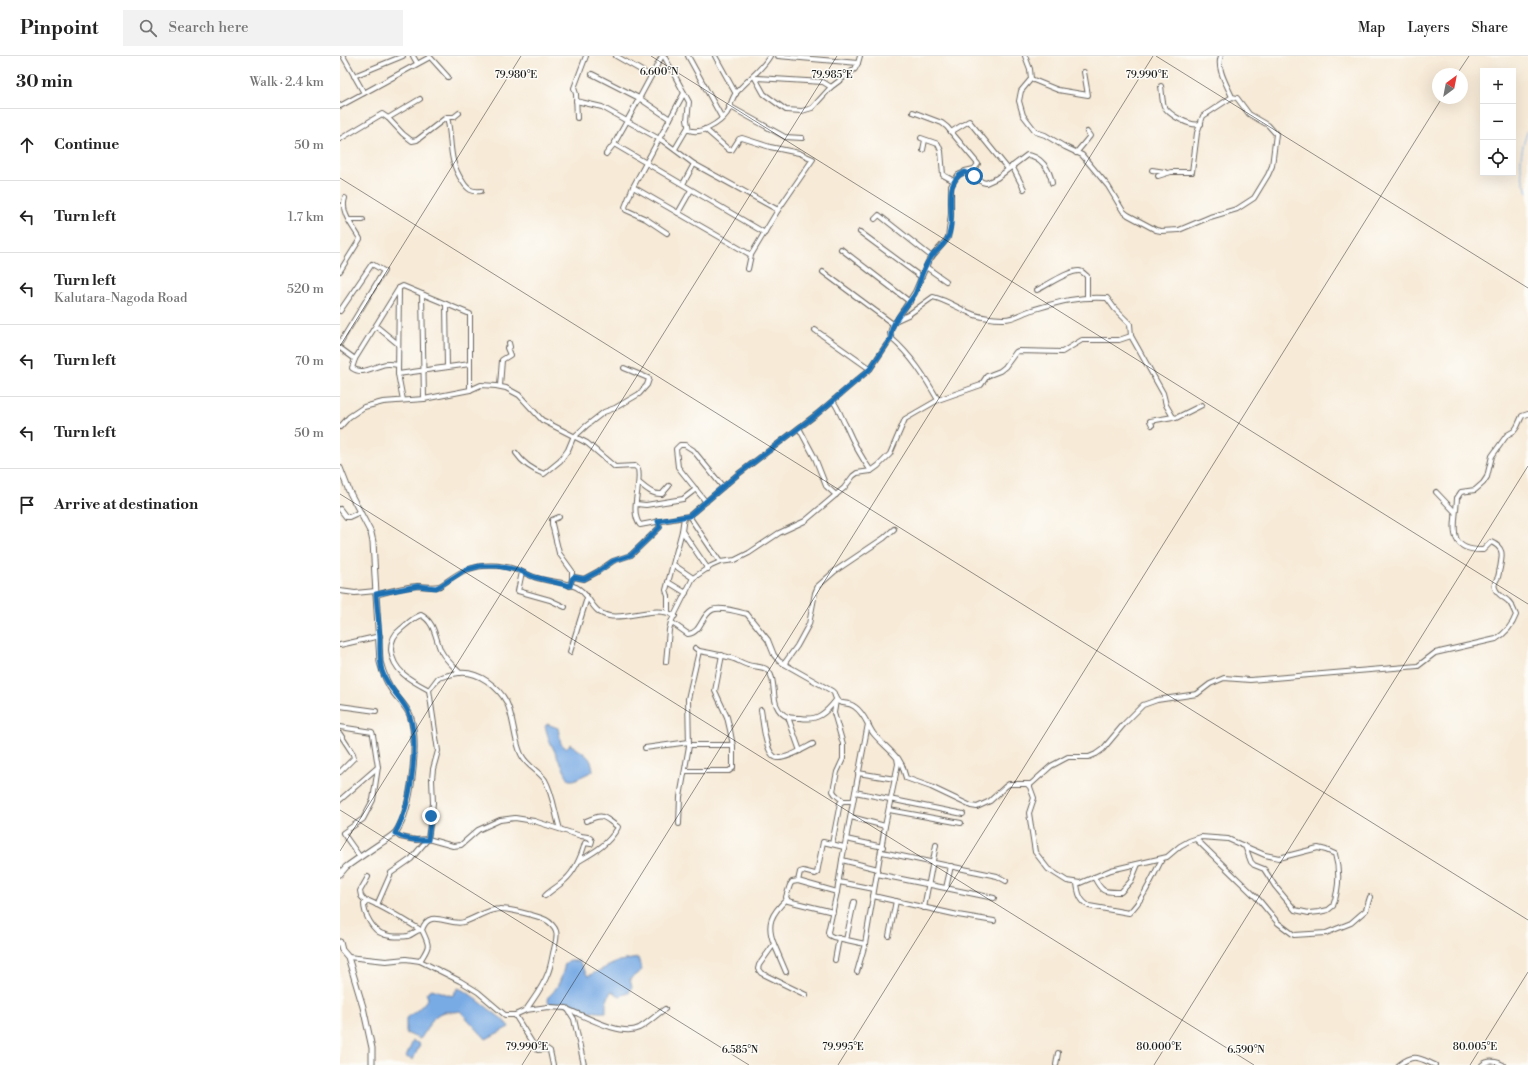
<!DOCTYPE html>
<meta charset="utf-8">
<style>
:root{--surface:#fff;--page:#f2f2f2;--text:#222;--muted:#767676;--line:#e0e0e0}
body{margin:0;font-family:"Libre Bodoni",serif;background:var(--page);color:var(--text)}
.controls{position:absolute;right:12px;top:12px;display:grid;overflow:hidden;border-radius:0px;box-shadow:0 4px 16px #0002}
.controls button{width:36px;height:36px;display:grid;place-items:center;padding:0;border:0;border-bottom:1px solid var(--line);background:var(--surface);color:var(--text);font:20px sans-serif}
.compass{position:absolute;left:1092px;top:12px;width:36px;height:36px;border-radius:50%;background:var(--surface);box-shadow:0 4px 16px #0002;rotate:32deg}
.stop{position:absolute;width:12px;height:12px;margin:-9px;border:3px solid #1f6fb2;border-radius:50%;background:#fff}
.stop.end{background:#1f6fb2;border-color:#fff;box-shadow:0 1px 4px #0008}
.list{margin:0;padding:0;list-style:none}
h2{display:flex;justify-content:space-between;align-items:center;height:52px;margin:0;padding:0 16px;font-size:17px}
h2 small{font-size:13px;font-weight:400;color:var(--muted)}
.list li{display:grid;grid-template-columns:26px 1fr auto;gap:12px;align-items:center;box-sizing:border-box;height:72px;padding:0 16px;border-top:1px solid var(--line)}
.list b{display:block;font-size:15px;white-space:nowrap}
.list p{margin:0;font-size:13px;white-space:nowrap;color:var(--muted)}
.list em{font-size:13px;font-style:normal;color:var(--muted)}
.icon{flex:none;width:22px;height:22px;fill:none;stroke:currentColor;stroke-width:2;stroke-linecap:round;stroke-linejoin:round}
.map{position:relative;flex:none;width:1188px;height:1009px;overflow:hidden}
header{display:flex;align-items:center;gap:24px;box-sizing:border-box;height:56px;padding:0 20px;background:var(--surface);border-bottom:1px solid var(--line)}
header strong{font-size:19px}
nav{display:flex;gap:22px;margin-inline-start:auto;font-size:14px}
.search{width:280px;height:36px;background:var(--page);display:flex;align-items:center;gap:10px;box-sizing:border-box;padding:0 14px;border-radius:0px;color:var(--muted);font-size:15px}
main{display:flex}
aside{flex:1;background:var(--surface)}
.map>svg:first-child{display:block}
</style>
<header>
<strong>Pinpoint</strong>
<div class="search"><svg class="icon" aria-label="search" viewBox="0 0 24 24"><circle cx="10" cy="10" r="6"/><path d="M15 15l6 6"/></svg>Search here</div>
<nav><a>Map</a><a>Layers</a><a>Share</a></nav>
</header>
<main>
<aside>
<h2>30 min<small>Walk · 2.4 km</small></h2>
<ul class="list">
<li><svg class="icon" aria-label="ahead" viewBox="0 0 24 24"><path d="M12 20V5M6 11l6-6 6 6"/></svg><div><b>Continue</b></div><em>50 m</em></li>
<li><svg class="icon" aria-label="left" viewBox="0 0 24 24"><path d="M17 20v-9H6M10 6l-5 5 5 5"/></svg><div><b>Turn left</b></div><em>1.7 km</em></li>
<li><svg class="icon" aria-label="left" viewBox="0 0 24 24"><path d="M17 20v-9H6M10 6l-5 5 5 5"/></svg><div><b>Turn left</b><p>Kalutara-Nagoda Road</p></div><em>520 m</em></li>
<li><svg class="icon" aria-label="left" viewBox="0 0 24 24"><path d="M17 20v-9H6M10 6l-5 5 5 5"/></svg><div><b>Turn left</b></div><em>70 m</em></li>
<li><svg class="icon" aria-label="left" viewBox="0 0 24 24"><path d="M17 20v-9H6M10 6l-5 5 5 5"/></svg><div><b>Turn left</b></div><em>50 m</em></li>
<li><svg class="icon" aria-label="arrive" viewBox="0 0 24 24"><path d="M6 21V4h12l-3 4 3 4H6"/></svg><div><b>Arrive at destination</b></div></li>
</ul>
</aside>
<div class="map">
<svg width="1188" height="1009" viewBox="0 0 1188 1009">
<rect width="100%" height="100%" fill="#fdfcf7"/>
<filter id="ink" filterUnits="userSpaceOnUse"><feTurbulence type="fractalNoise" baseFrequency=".025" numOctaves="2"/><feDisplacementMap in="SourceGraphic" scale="8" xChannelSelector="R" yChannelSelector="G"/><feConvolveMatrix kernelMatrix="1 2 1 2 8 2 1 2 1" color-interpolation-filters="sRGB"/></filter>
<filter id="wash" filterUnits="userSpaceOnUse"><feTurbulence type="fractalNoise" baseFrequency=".012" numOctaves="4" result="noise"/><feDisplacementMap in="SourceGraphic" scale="16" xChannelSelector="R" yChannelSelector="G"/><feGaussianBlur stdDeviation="0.9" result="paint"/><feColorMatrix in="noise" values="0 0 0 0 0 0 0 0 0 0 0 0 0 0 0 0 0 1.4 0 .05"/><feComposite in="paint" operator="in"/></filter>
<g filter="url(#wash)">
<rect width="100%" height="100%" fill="#f7ead7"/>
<g fill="#78aae4" stroke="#4a6380">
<path d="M 207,668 L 218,672 L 221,688 L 226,692 L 230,688 C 241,696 253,700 253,715 L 234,724 L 229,724 L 209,684 L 205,670 Z"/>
<path d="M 298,902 L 302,914 L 290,923 L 292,931 L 289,937 L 280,940 L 271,935 L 266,947 L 266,956 C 246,958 229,946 209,948 L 207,942 C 218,933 222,922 225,907 L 231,905 L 239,905 L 248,920 L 279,905 Z"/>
<path d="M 118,932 L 127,936 L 166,966 L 169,971 L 146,983 L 120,955 C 115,957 110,955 104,956 C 91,959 88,973 81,982 L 80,983 L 66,977 L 66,962 C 75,956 82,951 88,942 L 86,937 L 92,933 L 112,940 Z"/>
<path d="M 73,985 L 80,988 L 73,1004 L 66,1001 Z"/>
</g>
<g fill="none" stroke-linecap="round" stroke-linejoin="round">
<path stroke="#78aae4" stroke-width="1" d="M 1188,74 C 1180,95 1177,116 1188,136"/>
</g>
</g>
<g filter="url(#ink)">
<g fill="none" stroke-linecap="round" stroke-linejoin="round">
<g stroke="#69645d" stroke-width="6">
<g id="minor">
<path d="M 73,0 L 77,7"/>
<path d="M 276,0 L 311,20"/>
<path d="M 322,0 L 287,65 L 323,85 L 354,108 L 438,154"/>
<path d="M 324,0 L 349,46 L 347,64 L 349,74 C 361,79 380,67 387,57 C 391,51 391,43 396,37 C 407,24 421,15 430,0"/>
<path d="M 348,0 L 382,62"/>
<path d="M 375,0 L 396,38"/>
<path d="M 438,0 L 518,7"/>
<path d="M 685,0 L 690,13 L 691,23 L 681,35 L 679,45 L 683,59 L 693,72 L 696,76 L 705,79 L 725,91 L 742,99 L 768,130 L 783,155 L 788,159 L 816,174 L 821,175 L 839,174 L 870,161 L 897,153 L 914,142 L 928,119 L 932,110 L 936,78 L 928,69 L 909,58 L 897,42 L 892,41 C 887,29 876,12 881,0"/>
<path d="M 252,18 L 299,42 L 330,63"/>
<path d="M 14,20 L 63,0"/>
<path d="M 414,20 L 424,38 L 446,54 L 462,55 L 472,52 L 491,31 L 515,13 L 518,7 L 520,0"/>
<path d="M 417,22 L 483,26 L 491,31"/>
<path d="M 691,23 L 718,34 L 748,39 L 744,16"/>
<path d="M 821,30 C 822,36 822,45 824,50 C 829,59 850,71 861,68"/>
<path d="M 24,37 L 90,1 L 108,21"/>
<path d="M 236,45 L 262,51 L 287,65 L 274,88 L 266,98"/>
<path d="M 0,50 L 24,37 L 3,0"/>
<path d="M 389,50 L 445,81 L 462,82"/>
<path d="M 573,56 L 602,67 L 607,71 L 638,108 L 634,113 L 625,115"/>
<path d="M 107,61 C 113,85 107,103 123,126 C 128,134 132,136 141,135"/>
<path d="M 48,62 L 63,78 L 72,85 L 77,84 L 107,61 L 114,61 L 119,57"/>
<path d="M 237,62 L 236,38 L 234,32 L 246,0"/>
<path d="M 365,73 L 389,94 L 392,94 L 399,83 L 402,82 L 430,91 L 459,97 L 473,103 L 438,154 L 411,199 L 408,213"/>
<path d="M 611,76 L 629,65 L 668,113"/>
<path d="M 581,82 L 598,88 L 601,95 L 603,119 L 614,125"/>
<path d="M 0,83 L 42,58 L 48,62 L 80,43"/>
<path d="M 274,88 L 425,177"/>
<path d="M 335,93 L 348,71"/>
<path d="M 583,94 L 585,84"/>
<path d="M 736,97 L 750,80 L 747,76"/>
<path d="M 672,110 L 684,133"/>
<path d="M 812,114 L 825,116"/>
<path d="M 818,120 L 831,116 L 852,116 L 857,77 L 863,60 L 892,41"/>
<path d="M 343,128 L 354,108"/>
<path d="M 293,131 L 411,199"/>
<path d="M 338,157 L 351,134"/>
<path d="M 535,163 L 539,159 L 592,201"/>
<path d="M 9,164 L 23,164"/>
<path d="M 520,176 L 581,221"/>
<path d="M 327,177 L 306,163 L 286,154 L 285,151 L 293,131 L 344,37"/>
<path d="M 501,193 L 570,246"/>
<path d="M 586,211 L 606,225"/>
<path d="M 0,215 L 20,183 C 13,170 0,157 5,142"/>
<path d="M 483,216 L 553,268"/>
<path d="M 59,232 L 58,318 L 63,344"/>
<path d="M 697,234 C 708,229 727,215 739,215 C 743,215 744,218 747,220 L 747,241"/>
<path d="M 82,238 L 84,343"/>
<path d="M 106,248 L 107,311"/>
<path d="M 0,255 L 32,208 L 44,215 L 0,287"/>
<path d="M 558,262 L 575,236 L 589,204 L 608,182 L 611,158 L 611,130 L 618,119 L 625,116 L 634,119 L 642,126 L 646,127 L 657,122 L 687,99 C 701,100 710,114 712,127"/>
<path d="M 36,270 L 58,288"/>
<path d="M 475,274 L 530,313"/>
<path d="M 551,282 L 550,277 L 553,268 L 557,264 L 568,259 L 593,241 C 606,244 618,252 630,257 C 638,261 653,263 663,263 C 672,264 682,257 692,254 C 719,246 738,240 767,242 L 775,253 L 790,268 L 791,280 L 823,337 L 826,349 L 833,361 L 836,362 L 862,349"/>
<path d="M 0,292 L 15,303"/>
<path d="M 58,309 C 53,308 47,307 42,309 C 31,312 22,319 12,312 L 15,303 L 59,232 L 63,230 L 130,258 L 130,334"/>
<path d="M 58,318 L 130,308"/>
<path d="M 160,330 L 162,304 L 170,299 L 167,292 L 170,291 L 169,287"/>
<path d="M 598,344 L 641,329 L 647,320 L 660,315 L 665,311 L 676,296 L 678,295 L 722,296 L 742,284 L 779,284 L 791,280"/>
<path d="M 493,345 C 499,353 501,361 506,370 C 513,386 521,401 531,415"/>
<path d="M 812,369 L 810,365 L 833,361"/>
<path d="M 0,371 L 9,361 L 24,351 L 43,346 L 84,343 L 130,334 L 141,329 L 156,330 L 166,332 L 179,339 L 202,364 L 247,387 L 275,411 L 295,410 L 298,413 C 302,429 289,455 300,469 L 349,460 L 397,419 L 477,358 L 530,313 L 551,282 C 571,299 585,321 598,344 L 565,363 L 550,398 L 538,410 L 531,415 L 517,417 L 513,420 L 504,432 L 465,465 L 439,477 L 409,497 L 395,504 L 380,506 L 371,510 L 353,522 L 331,566 L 348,578 C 361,577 361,560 372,554 C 380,550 399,556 407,558 L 428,584 L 434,599 L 439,605 L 492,635 L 494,637 C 498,653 505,643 515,651 C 524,657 527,668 533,677 C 540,686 550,693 557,702 L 558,708 L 545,770 L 525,888 L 517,916"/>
<path d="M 459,372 L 475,402 L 486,430 L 496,439"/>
<path d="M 176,397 C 182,406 193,414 204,418 L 220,405 L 228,394 L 233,382 L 246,370 L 264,356 L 275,352 L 299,338 L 307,329 L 309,323 L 308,322 L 284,312"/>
<path d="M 299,427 C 306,432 312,439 322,438 L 329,430"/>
<path d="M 1096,436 L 1115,456"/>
<path d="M 366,446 L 338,411 L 336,393 L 340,389 L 345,389 L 353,394 L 383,431"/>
<path d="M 296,448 L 306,449 L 343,443 L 356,433"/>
<path d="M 0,453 L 6,461 L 9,461 L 20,456"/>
<path d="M 349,460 L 380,506"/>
<path d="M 219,461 L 212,464 L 212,468 L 219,497 L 232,515 L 232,523"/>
<path d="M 342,475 L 368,513"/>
<path d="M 334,509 L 353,522"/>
<path d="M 182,516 L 178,535 L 210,544 L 225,551"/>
<path d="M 328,526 L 346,537"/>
<path d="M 230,530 L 232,523 L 234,521 L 244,523 L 257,516 L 273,505 L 291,499 L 320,471 L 318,465"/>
<path d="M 0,535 L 15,537 L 36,535"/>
<path d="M 36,539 C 49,535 64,531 77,530 C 85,530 92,532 100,530 C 108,525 117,517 126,514 C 142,508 161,508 177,514 C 183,516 188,519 194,521 C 207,526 223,525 236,531 C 251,538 250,556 269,560 C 291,564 315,548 335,560"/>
<path d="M 328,556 L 328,540 L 326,534 L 342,475 L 344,461"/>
<path d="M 0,589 L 40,580"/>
<path d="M 355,592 L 359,595 C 371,597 383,599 394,603 C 399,605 404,608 408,609 C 414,611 421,610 426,613 C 440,623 426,652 448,661 C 452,662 457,662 461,662 C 477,665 486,657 496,644"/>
<path d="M 230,596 L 247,542"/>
<path d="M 326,606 L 329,574 L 331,566"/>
<path d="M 444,608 L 457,590 L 469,568 L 475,537 L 478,530 L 495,515 L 544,482 L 554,473"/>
<path d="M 89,634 C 72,625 53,616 51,594 C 51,585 54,578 61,573 C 67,568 74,561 81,559 C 95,566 95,582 101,595 C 105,603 113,610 120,617"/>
<path d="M 496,645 L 494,657 L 503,688 L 503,703 L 497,716 L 493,735 L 495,738 L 503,745"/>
<path d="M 0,650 L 36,655"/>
<path d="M 421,654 C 423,664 425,701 438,702 C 447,703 465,692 473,688"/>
<path d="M 448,661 L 460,695"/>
<path d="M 0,671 L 32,676 L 33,679 L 38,711 L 33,744 L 23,763 L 3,777 L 20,801"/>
<path d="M 0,678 L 13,698 L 14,702 L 0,716"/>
<path d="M 349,689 L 392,689"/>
<path d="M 305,692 L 349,686"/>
<path d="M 558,702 L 562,709 L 566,722 L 591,731 L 631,750 L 637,751 L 650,745 L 665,731 L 669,728 L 691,728 L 711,710 L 728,701 L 749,701 L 756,698 L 763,693 L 784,668 L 803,649 L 817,644 L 857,638 L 870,628 L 884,622 L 910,624 L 1078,610 L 1095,597 L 1156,583 C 1166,577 1172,570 1176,559 C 1174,555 1172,548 1168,545 C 1164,541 1157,539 1155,532 C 1153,528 1156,525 1158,521 C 1159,518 1159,515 1160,512 C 1162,500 1165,492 1151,486 L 1143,494 C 1104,495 1116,467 1117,442 L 1121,436 L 1135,434 L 1143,427 L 1147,421 L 1152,400 L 1167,379 L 1174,375 L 1177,371 L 1182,360 L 1188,358"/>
<path d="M 345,715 L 389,715 L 393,712 L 393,690 L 390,674 L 387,661 L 375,635 L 382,599"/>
<path d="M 518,717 L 555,723"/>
<path d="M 688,729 L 690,731 L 694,742 L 689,757 L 695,796 L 708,813 L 727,825 L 740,827 L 771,814 L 827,801 L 840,790 L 849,785 L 861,781 L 888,783 L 925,799 L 939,802 L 978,792 L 986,794 L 995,798 C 1000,815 999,833 993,850 L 988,854 L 979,856 L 969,857 L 955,854 L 935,830 L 924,813 L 914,809 L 911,806 L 905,790"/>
<path d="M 515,736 L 623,758"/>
<path d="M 0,744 L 38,711"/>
<path d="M 549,754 L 621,767"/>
<path d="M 511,761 L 545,770"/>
<path d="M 339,768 L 340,741 L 349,690 L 348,643 L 359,595"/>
<path d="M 55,777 L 60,781 L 76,784 L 88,783 L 113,790 L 121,789 L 138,774 L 160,764 L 175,762 L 194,765 L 241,780 C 247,781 250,780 252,785 L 251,788 L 245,787 C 241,801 236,814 225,824 C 219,830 211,834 205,840"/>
<path d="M 506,783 L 543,791"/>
<path d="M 856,783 L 919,844 L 938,867 L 954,879 L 986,877 L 1011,867 L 1026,854 L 1030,841"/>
<path d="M 492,788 L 500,747 L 503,745 L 513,745"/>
<path d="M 542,796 L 657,820 L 666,825"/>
<path d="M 502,804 L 538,813"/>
<path d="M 239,805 C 256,795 267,789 277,773 L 278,771 C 262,760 264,757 246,765"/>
<path d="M 537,818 L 654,842"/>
<path d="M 754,821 C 762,837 764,836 781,836 L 791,825 L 798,808"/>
<path d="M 458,825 L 460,816 L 463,815 L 475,818 L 477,817 L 483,786 L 504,791"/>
<path d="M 499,826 L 534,833"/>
<path d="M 737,827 C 738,837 740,845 749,850 L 789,857 C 805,841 812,822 822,803"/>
<path d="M 606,832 L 611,810"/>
<path d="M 533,840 L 618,859 L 654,865"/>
<path d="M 447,843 C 431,858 426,868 434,888 L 419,909 L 418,913 L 421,917 L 466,939"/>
<path d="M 26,846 L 21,840 L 20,835 L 28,821"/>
<path d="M 37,849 L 51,817 L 71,803 L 88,783 L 93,747 L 92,723 L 93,713 L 98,695 L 89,634 L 98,622 C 118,616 129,613 147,625 C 171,642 170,656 176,683 C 178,689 179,695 182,700 C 188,711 199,715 205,724 C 213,738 215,758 220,773"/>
<path d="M 584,852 L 596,789"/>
<path d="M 493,856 L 448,845 L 446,841 L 450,829 L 452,826 L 458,825 L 497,836"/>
<path d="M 79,873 C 63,863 47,853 29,845 L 24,848 C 24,858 33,875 43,878 C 49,881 62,881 68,880 C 74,878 77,873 82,874"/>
<path d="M 549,880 L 556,845"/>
<path d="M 506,884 L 514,846"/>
<path d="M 434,888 L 446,916"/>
<path d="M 525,888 L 493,881 L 489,879 L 488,876 L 497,836 L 502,804 L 528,668"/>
<path d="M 8,901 L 46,905 L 66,903 L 80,905 L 120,925 L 138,936 L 165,959 L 175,959 L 186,954 L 208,951 L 227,952 L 234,963 L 244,1009"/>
<path d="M 495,904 L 499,882"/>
<path d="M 80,905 C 90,889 90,891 82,874 C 89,851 109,871 124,866 C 136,862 146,854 159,853 C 167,852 198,860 206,864 C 210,866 215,871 216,875 C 218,881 215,888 214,893 C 212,901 211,910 208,917 C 203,931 194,942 186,954"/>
<path d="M 227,953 C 245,960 281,981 299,972 C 308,967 316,959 325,953"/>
<path d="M 175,959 L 196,993 L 198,994 L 207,993 L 210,995 L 213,1009"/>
<path d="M 716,1009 L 718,997"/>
<path d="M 1059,1009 C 1074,997 1079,1002 1095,1009"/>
<path d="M 1142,1009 C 1148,1004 1157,1005 1163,1009"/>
</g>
</g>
<g stroke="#69645d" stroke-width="7">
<g id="major">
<path d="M 0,412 L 9,435 L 31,477 L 33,486 L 40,606 C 43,617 47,628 54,637 C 60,645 66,650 70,659 C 79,685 72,753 56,776 C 52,780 46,784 41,787 C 29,795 17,803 6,811 L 0,818"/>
<path d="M 0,886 L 2,894 L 8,901 L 23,951 L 32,992 L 32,1009"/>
</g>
</g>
<use href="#minor" stroke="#fff" stroke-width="4"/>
<use href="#major" stroke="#fff" stroke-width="5"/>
</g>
</g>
<g fill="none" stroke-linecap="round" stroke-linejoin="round" filter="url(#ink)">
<path stroke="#1f6fb2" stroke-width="5" d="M 91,760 L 88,784 C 76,784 64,784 55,777 C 71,750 80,688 69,658 C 63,642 48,633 42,615 C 39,603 40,593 40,581 C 39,567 37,553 36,538 L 78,530 L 96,532 L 100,530 L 125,514 L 140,510 L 158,510 L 178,514 L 194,521 L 230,530 L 232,523 L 234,521 L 244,523 L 257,516 L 273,505 L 291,499 L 320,471 L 318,465 L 349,460 L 397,419 L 477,358 L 530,313 L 551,282 C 549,267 567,251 575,238 C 580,227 582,213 589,204 C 594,196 603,191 607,183 C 619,161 599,128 625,116 L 634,120"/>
</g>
<path fill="none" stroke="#1c1c1c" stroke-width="1" stroke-opacity="0.45" d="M 311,0 L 1188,548M 816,0 L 1188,232M 1117,18 L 1129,0M 0,122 L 1188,864M 0,290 L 181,0M 0,438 L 914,1009M 0,754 L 409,1009M 0,795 L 497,0M 182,1009 L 813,0M 498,1009 L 1102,42M 814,1009 L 1188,410M 1130,1009 L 1188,916"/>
<g font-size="10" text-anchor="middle" fill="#1c1c1c" stroke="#fdfcf7" stroke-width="3" stroke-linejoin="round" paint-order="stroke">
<text x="319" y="19">6.600°N</text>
<text x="176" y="22">79.980°E</text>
<text x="492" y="22">79.985°E</text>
<text x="807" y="22">79.990°E</text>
<text x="187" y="994">79.990°E</text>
<text x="503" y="994">79.995°E</text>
<text x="819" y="994">80.000°E</text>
<text x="1135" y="994">80.005°E</text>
<text x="400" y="997">6.585°N</text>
<text x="906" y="997">6.590°N</text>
</g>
</svg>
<div class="controls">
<button>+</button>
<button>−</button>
<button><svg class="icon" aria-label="locate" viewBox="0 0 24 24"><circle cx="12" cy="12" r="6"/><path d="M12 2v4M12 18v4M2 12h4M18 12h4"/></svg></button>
</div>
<svg class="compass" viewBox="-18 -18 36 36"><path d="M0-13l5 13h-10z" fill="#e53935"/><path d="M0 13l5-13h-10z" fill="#767676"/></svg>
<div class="stop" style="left:634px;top:120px"></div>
<div class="stop end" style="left:91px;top:760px"></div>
</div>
</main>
